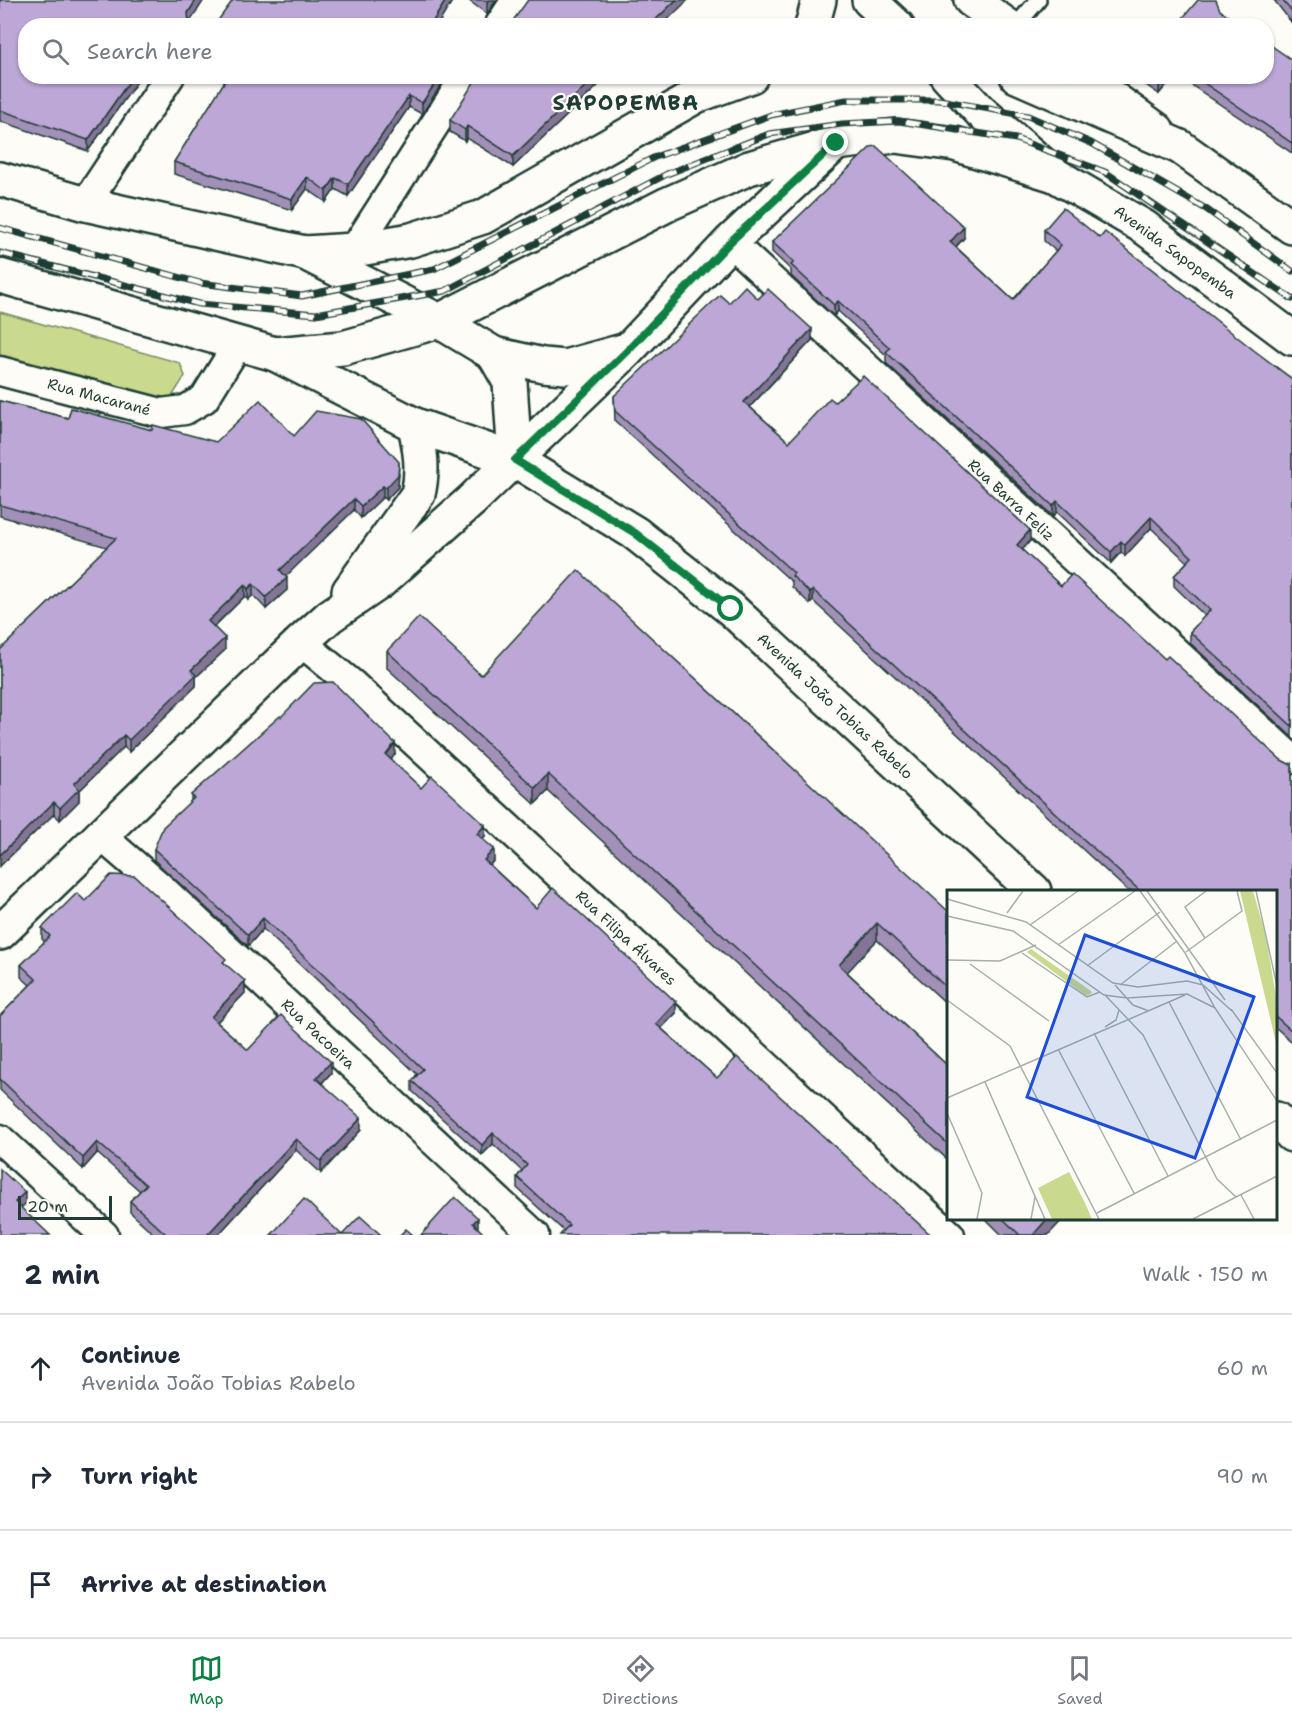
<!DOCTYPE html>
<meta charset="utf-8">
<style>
:root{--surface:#fff;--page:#f2f2f3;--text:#1f2937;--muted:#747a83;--line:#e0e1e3;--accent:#0b8043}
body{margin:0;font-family:"Shantell Sans",sans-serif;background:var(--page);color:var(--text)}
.scale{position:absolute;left:18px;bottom:15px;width:94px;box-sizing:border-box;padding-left:6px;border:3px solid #1f3d34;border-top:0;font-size:16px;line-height:21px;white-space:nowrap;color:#1f3d34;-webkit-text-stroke:4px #fdfcf7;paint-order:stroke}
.stop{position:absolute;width:18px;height:18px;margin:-14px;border:4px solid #0b8043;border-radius:50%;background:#fff}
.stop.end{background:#0b8043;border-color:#fff;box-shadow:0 2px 6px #0008}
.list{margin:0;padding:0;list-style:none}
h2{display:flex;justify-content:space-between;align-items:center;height:78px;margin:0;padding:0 24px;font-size:26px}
h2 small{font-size:20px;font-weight:400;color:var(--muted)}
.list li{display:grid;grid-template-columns:39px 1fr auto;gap:18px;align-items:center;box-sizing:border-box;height:108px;padding:0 24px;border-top:2px solid var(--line)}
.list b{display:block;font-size:22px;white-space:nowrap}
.list p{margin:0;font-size:20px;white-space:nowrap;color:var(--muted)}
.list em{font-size:20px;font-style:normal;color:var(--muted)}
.icon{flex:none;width:33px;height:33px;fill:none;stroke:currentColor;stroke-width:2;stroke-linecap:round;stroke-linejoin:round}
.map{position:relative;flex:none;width:1292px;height:1235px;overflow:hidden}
.search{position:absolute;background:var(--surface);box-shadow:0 2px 4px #0004;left:18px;right:18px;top:18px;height:66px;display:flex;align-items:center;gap:15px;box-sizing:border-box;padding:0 21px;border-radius:24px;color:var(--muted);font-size:22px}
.sheet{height:402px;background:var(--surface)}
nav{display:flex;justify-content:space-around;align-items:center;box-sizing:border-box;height:84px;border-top:2px solid var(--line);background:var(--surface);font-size:16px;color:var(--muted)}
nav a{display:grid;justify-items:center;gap:3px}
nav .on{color:var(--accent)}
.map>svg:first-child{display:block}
</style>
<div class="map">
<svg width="1292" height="1235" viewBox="0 0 1292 1235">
<rect width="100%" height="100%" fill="#fdfcf7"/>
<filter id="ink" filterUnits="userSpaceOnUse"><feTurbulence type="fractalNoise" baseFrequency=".0167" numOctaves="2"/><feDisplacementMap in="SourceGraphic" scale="12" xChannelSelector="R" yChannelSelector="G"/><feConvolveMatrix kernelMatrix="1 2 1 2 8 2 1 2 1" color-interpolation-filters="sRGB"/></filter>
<g filter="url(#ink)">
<path fill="#c9d98d" stroke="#748b60" stroke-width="1.5" d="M 0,312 L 180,363 L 185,376 L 173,395 L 157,405 L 0,360 Z"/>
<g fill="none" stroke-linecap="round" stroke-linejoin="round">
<g stroke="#1f3d34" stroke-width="20">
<path id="service" d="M 1016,26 L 1038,0"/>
</g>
<g stroke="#1f3d34" stroke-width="33">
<g id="minor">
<path d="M 204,26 L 221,0"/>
<path d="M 499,26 L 516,0"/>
<path d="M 85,204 L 170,76"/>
<path d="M 730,242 L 1292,759"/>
<path d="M 354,250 L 466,76"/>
<path d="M 0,371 L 161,413 L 185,410 L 204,399 L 238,344"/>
<path d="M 301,642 L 352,684 L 950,1235"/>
<path d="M 99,834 L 158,885 L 535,1235"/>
<path d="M 0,1139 L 104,1235"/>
</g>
</g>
<g stroke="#1f3d34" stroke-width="38">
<g id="tertiary">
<path d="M 305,253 L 439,321 L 494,354 L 543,365 L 565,367 L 623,351"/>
<path d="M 275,354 L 415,425 L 515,460 L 635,533 L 731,609 L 1034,891"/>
<path d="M 494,354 L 510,382 L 515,460"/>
<path d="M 349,591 L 418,494 C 424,469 420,449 415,425"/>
<path d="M 0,933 L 301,642 L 330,616 L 380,582 L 471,501 L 628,350 L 730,242 L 836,143"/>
<path d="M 1276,1119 L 1292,1135"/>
</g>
</g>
<g stroke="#1f3d34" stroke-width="38">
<g id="secondary">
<path d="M 869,0 L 897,26"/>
<path d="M 971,0 L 1008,26"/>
<path d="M 947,76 L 980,111 L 1055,175"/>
<path d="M 1082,76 L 1157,130"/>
</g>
</g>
<g stroke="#1f3d34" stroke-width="38">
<g id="primary">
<path d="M 812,26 L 819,0"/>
<path d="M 1017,76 L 1180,147 L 1292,227"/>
<path d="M 0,179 L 85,204 L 305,253 L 354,250 L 411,240 L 483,217 L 696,96 L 751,76"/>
<path d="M 0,276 L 275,354 L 343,348 L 439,321 L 668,204 L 749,168 L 836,143 L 895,136 L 955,144 L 1055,175 L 1144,227 L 1292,338"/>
</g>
</g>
<use href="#service" stroke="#fdfcf7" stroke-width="15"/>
<use href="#minor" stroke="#fdfcf7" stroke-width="28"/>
<use href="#tertiary" stroke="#fdfcf7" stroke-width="33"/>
<use href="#secondary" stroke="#fdfcf7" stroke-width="33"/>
<use href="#primary" stroke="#fdfcf7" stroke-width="33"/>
<g stroke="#1f3d34" stroke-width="7">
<g id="rail">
<path d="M 0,228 L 200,283 L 302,296 L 434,269 L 655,157 L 771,115 L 846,100 L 940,100 L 1028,116 L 1091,143 L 1206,209 L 1292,271"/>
<path d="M 0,253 L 199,304 L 316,314 L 445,291 L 667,174 L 769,134 L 842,124 L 899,121 L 1016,139 L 1105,172 L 1292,299"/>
</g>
</g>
<use href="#rail" stroke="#fdfcf7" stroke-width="4.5" stroke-dasharray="14" stroke-linecap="butt"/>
</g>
<g fill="#a290b8" stroke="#1f3d34" stroke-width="1.5">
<path d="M 0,0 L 26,26 L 26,76 L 141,76 L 88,151 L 0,121 Z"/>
<path d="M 468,0 L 496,0 L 487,14 Z"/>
<path d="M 1274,0 L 1292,0 L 1292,23 Z"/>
<path d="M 1292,60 L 1292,153 L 1178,76 L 1266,76 Z"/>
<path d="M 216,76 L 447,76 L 422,114 L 409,107 L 348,196 L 335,189 L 326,202 L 307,189 L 292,210 L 174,174 L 174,162 L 225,82 Z"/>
<path d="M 608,76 L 513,167 L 467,138 L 465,141 L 450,132 L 450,120 Z"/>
<path d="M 1144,76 L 1174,76 L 1159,94 L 1146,85 Z"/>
<path d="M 1044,230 L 1100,238 L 1292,379 L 1292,737 L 1190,643 L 1190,632 L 1205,616 L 1174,586 L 1174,576 L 1187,562 L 1151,528 L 1125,556 L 1121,552 L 1111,563 L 1057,512 L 1053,516 L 886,363 L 886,355 L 838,311 L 834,316 L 791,276 L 791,270 L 772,252 L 772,242 L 964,238 L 956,247 L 1013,300 L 1056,251 L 1044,241 Z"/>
<path d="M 758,299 L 812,340 L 750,407 L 789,442 L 835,402 L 1030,541 L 1022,550 L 1061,586 L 1165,659 L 1281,760 L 1289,764 L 1292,763 L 1292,1042 L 1275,1027 L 1275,891 L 1128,891 L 813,601 L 810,604 L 792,587 L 792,582 L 615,421 L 614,396 L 729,303 Z"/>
<path d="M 0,401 L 68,418 L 152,430 L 216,442 L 294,436 L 399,473 L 398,487 L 386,500 L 383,497 L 361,518 L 354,510 L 285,576 L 287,590 L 266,609 L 253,595 L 248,600 L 245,596 L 214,627 L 225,650 L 196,677 L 196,686 L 129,752 L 124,747 L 79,791 L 79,801 L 60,820 L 54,814 L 0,866 L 0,650 L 107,547 L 0,516 Z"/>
<path d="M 387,651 L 481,675 L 948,911 L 948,1005 L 877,940 L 847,972 L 948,1066 L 948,1160 L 548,791 L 535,804 L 387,668 Z"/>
<path d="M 281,717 L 395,754 L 390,760 L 421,788 L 485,836 L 482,839 L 494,860 L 490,865 L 536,908 L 676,1013 L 661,1028 L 717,1078 L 931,1235 L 564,1231 L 517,1188 L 517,1177 L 522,1171 L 493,1144 L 482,1155 L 412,1091 L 412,1081 L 417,1074 L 263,929 L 248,946 L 154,860 L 154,849 L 191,801 L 191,795 Z"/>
<path d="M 85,901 L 226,964 L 245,993 L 217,1022 L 248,1050 L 331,1073 L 322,1083 L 361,1130 L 321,1173 L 296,1150 L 218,1235 L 155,1235 L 130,1212 L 130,1201 L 140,1191 L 97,1153 L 83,1169 L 0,1090 L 0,1016 L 30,985 L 21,977 L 21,965 L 45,942 L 42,939 L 42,928 Z"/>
<path d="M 985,1218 L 1064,1218 L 1048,1235 L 1002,1235 Z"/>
</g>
<g fill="#847596" stroke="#1f3d34" stroke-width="1.5">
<path d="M 196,0 L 204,0 L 188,25 L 188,13 Z"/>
<path d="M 446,0 L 453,0 L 437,26 L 430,26 Z"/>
<path d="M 489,0 L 496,0 L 487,14 L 487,2 Z"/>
<path d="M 676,0 L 688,0 L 661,26 L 649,26 Z"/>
<path d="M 133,76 L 141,76 L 88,151 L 88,140 Z"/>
<path d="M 440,76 L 447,76 L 422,114 L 422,103 Z"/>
<path d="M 596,76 L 608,76 L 513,167 L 513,156 Z"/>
<path d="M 1165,76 L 1174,76 L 1159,94 L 1159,84 Z"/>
<path d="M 409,96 L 409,107 L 348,196 L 348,184 Z"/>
<path d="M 467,126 L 467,138 L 465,141 L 465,130 Z"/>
<path d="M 307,177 L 307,189 L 292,210 L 292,199 Z"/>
<path d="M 335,178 L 335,189 L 326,202 L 326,191 Z"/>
<path d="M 964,227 L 964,238 L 950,252 L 950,242 Z"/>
<path d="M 838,301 L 838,311 L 834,316 L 834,305 Z"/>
<path d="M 812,329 L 812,340 L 744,413 L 744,402 Z"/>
<path d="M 399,462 L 398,487 L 386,500 L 386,488 Z"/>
<path d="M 383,486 L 383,497 L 361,518 L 361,506 Z"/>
<path d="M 354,499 L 354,510 L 280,582 L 280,570 Z"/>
<path d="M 1057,501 L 1057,512 L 1053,516 L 1053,506 Z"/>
<path d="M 1151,517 L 1151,528 L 1125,556 L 1125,545 Z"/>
<path d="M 1030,530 L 1030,541 L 1017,556 L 1017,545 Z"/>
<path d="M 1121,541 L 1121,552 L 1111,563 L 1111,552 Z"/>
<path d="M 287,578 L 287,590 L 266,609 L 266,597 Z"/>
<path d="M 253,584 L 253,595 L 248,600 L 248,589 Z"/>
<path d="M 245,585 L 245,596 L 208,632 L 208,621 Z"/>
<path d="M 813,590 L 813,601 L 810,604 L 810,593 Z"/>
<path d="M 225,638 L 225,650 L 196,677 L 196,686 L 129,752 L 129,740 L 191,670 Z"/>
<path d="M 124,735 L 124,747 L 79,791 L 79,801 L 60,820 L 60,808 L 74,784 Z"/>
<path d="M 395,743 L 395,754 L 386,766 L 386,755 Z"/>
<path d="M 548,774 L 548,791 L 535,804 L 535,788 Z"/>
<path d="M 54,802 L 54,814 L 0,866 L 0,855 Z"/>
<path d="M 485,825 L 485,836 L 477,845 L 477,834 Z"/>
<path d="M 494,849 L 494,860 L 484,871 L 484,860 Z"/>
<path d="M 263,918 L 263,929 L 248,946 L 248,935 Z"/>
<path d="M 877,923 L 877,940 L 839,981 L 839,965 Z"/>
<path d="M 245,981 L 245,993 L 211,1028 L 211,1017 Z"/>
<path d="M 676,1002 L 676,1013 L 656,1034 L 656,1024 Z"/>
<path d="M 331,1062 L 331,1073 L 316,1089 L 316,1078 Z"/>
<path d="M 361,1118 L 361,1130 L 321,1173 L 321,1161 Z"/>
<path d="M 493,1133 L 493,1144 L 482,1155 L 482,1145 Z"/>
<path d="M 296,1139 L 296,1150 L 218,1235 L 207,1235 Z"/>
<path d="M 97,1142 L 97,1153 L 83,1169 L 83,1158 Z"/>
<path d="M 25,1192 L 25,1204 L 15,1214 L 15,1202 Z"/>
<path d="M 478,1218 L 478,1229 L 473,1223 Z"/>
<path d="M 1048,1218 L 1064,1218 L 1048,1235 L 1033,1235 Z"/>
</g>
<g fill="#bca7d6" stroke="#1f3d34" stroke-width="1.5">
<path d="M 0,0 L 196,0 L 188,13 L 189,22 L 193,26 L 26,26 L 26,76 L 133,76 L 88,140 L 0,110 Z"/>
<path d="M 233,0 L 446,0 L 430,26 L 214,26 Z"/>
<path d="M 528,0 L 676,0 L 649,26 L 509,26 Z"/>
<path d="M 1198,0 L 1216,0 L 1220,10 L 1242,26 L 1176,26 Z"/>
<path d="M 1282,0 L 1292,0 L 1292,12 Z"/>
<path d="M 1266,42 L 1292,60 L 1292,143 L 1194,76 L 1266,76 Z"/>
<path d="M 228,76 L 440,76 L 422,103 L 409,96 L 348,184 L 335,178 L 326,191 L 307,177 L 292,199 L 174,162 Z"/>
<path d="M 478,76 L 596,76 L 513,156 L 467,126 L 465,130 L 450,120 Z"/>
<path d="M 1148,76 L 1165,76 L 1159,84 Z"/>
<path d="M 876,146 L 964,227 L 950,242 L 1013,300 L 1061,245 L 1044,230 L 1063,208 L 1100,238 L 1105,232 L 1255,351 L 1292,379 L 1292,726 L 1190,632 L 1210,610 L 1174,576 L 1192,557 L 1151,517 L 1125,545 L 1121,541 L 1111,552 L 1057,501 L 1053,506 L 886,352 L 890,348 L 838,301 L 834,305 L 791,265 L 794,262 L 772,242 L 871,147 Z"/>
<path d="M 745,286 L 758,299 L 768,289 L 812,329 L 744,402 L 789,442 L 830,398 L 835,402 L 863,376 L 1030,530 L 1017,545 L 1061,586 L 1072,574 L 1165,659 L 1168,656 L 1281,760 L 1289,764 L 1292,763 L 1292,1031 L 1275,1016 L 1275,891 L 1140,891 L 813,590 L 810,593 L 792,576 L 794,573 L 615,411 L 614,396 L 720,295 L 729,303 Z"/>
<path d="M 260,400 L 294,436 L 316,411 L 361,419 L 399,462 L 398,475 L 386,488 L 383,486 L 361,506 L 354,499 L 280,570 L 287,578 L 266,597 L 253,584 L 248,589 L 245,585 L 208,621 L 225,638 L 191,670 L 196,675 L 129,740 L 124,735 L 74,784 L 79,789 L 60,808 L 54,802 L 0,855 L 0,650 L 116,538 L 0,505 L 0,401 L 68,418 L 71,408 L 152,430 L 153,425 L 216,442 Z"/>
<path d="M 578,570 L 948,911 L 948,989 L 877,923 L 839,965 L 948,1066 L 948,1144 L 548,774 L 535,788 L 387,651 L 419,617 L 481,675 Z"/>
<path d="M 333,682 L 395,743 L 386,755 L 421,788 L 432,776 L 485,825 L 477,834 L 494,849 L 484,860 L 536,908 L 553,888 L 676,1002 L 656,1024 L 717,1078 L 737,1057 L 931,1235 L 560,1235 L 569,1225 L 517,1177 L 527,1165 L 493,1133 L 482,1145 L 412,1081 L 423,1069 L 263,918 L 248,935 L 154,849 L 163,827 L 194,798 L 191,795 L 280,716 L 281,717 L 314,683 Z"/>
<path d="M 111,875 L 135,876 L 226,959 L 223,962 L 245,981 L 211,1017 L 248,1050 L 281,1015 L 331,1062 L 316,1078 L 361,1118 L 321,1161 L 296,1139 L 207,1235 L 167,1235 L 130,1201 L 146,1185 L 97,1142 L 83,1158 L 0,1079 L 0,1016 L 36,979 L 21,965 L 50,936 L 42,928 L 77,893 L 85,901 Z"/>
<path d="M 0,1169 L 25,1192 L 15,1202 L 50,1235 L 0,1235 Z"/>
<path d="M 455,1197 L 478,1218 L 473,1223 L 485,1235 L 421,1235 Z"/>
<path d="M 304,1199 L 342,1235 L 360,1216 L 381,1235 L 271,1235 Z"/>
<path d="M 1002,1218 L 1048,1218 L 1033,1235 L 1020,1235 Z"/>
<path d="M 406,1229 L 413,1235 L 400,1235 Z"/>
</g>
</g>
<g fill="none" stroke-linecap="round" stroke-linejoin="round" filter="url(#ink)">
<path stroke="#0b8043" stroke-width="8" d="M 731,609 L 635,533 L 515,460 L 628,350 L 730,242 L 836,143"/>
</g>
<g text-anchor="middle" stroke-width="4.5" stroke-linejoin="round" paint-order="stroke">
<g font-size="15" fill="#1f3d34" stroke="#fdfcf7">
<text transform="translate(1175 252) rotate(36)" y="5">Avenida Sapopemba</text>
<text transform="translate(99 397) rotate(15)" y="5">Rua Macarané</text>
<text transform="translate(1011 500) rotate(43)" y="5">Rua Barra Feliz</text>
<text transform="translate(835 706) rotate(43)" y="5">Avenida João Tobias Rabelo</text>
<text transform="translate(626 938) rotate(43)" y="5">Rua Filipa Álvares</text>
<text transform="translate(318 1034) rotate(43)" y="5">Rua Pacoeira</text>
</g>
<g font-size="21" font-weight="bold" letter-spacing="1.5" fill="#1f3d34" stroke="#fdfcf7">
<text x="626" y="110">SAPOPEMBA</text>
</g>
</g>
<g transform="translate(947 890)">
<rect width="330" height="330" fill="#fdfcf7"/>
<path d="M 293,1 L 306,1 L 319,46 L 330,113 L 330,157 ZM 84,59 L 144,101 L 145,103 L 139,106 L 80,62 ZM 122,282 L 138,313 L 145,329 L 105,329 L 91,298 Z" fill="#c9d98d"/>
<path fill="none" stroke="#a4b0a9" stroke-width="1.5" d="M 193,1 L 238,63 L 268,118 L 330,211M 200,1 L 278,110M 309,1 L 330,96M 0,9 L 79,32 L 166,93 L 191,97 L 240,91 L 256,95 L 285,121M 60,23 L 76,1M 0,26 L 66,41 L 157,105 L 180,108 L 240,104 L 268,118M 83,35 L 131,1M 258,48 L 238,17 L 259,1M 111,55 L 188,1M 239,62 L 295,21 L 290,1M 75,63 L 140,107 L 153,102M 0,70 L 53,71 L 89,55M 23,74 L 102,131M 140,76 L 213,22M 168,95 L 186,115 L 202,121M 173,95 L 230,51M 158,105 L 196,145 L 270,289 L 289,307M 0,110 L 63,156 L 152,329M 222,112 L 294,250M 284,119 L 330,183M 158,137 L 169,130 L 172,120M 147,143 L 221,286M 111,159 L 187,303M 38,192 L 98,329M 0,208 L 238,105M 0,223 L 35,303 L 30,329M 294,305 L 307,329M 150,323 L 330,230M 84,329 L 88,307M 246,329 L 330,286"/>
<path fill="#1d4ed8" fill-opacity="0.15" stroke="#1d4ed8" stroke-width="3" d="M 138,45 L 307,107 L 248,268 L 80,207 Z"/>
<rect width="330" height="330" fill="none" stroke="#1f3d34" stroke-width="3"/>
</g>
</svg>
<div class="scale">20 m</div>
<div class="stop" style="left:731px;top:609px"></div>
<div class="stop end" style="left:836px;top:143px"></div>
<div class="search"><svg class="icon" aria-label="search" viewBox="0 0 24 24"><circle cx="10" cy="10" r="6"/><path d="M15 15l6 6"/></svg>Search here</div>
</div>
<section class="sheet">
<h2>2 min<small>Walk · 150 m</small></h2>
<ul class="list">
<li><svg class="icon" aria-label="ahead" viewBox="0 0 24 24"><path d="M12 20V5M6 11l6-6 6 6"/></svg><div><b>Continue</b><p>Avenida João Tobias Rabelo</p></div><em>60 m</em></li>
<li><svg class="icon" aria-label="right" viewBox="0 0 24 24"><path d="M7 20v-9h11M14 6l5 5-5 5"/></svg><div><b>Turn right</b></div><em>90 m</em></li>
<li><svg class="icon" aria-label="arrive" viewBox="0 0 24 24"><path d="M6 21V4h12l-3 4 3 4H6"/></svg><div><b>Arrive at destination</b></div></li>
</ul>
</section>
<nav>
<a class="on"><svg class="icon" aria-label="map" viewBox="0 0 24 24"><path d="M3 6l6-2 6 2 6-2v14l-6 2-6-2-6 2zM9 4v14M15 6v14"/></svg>Map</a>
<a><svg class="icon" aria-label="directions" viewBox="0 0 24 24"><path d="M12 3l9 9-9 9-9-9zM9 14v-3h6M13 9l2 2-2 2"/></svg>Directions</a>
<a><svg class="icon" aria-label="saved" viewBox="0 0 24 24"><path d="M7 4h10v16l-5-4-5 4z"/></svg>Saved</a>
</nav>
